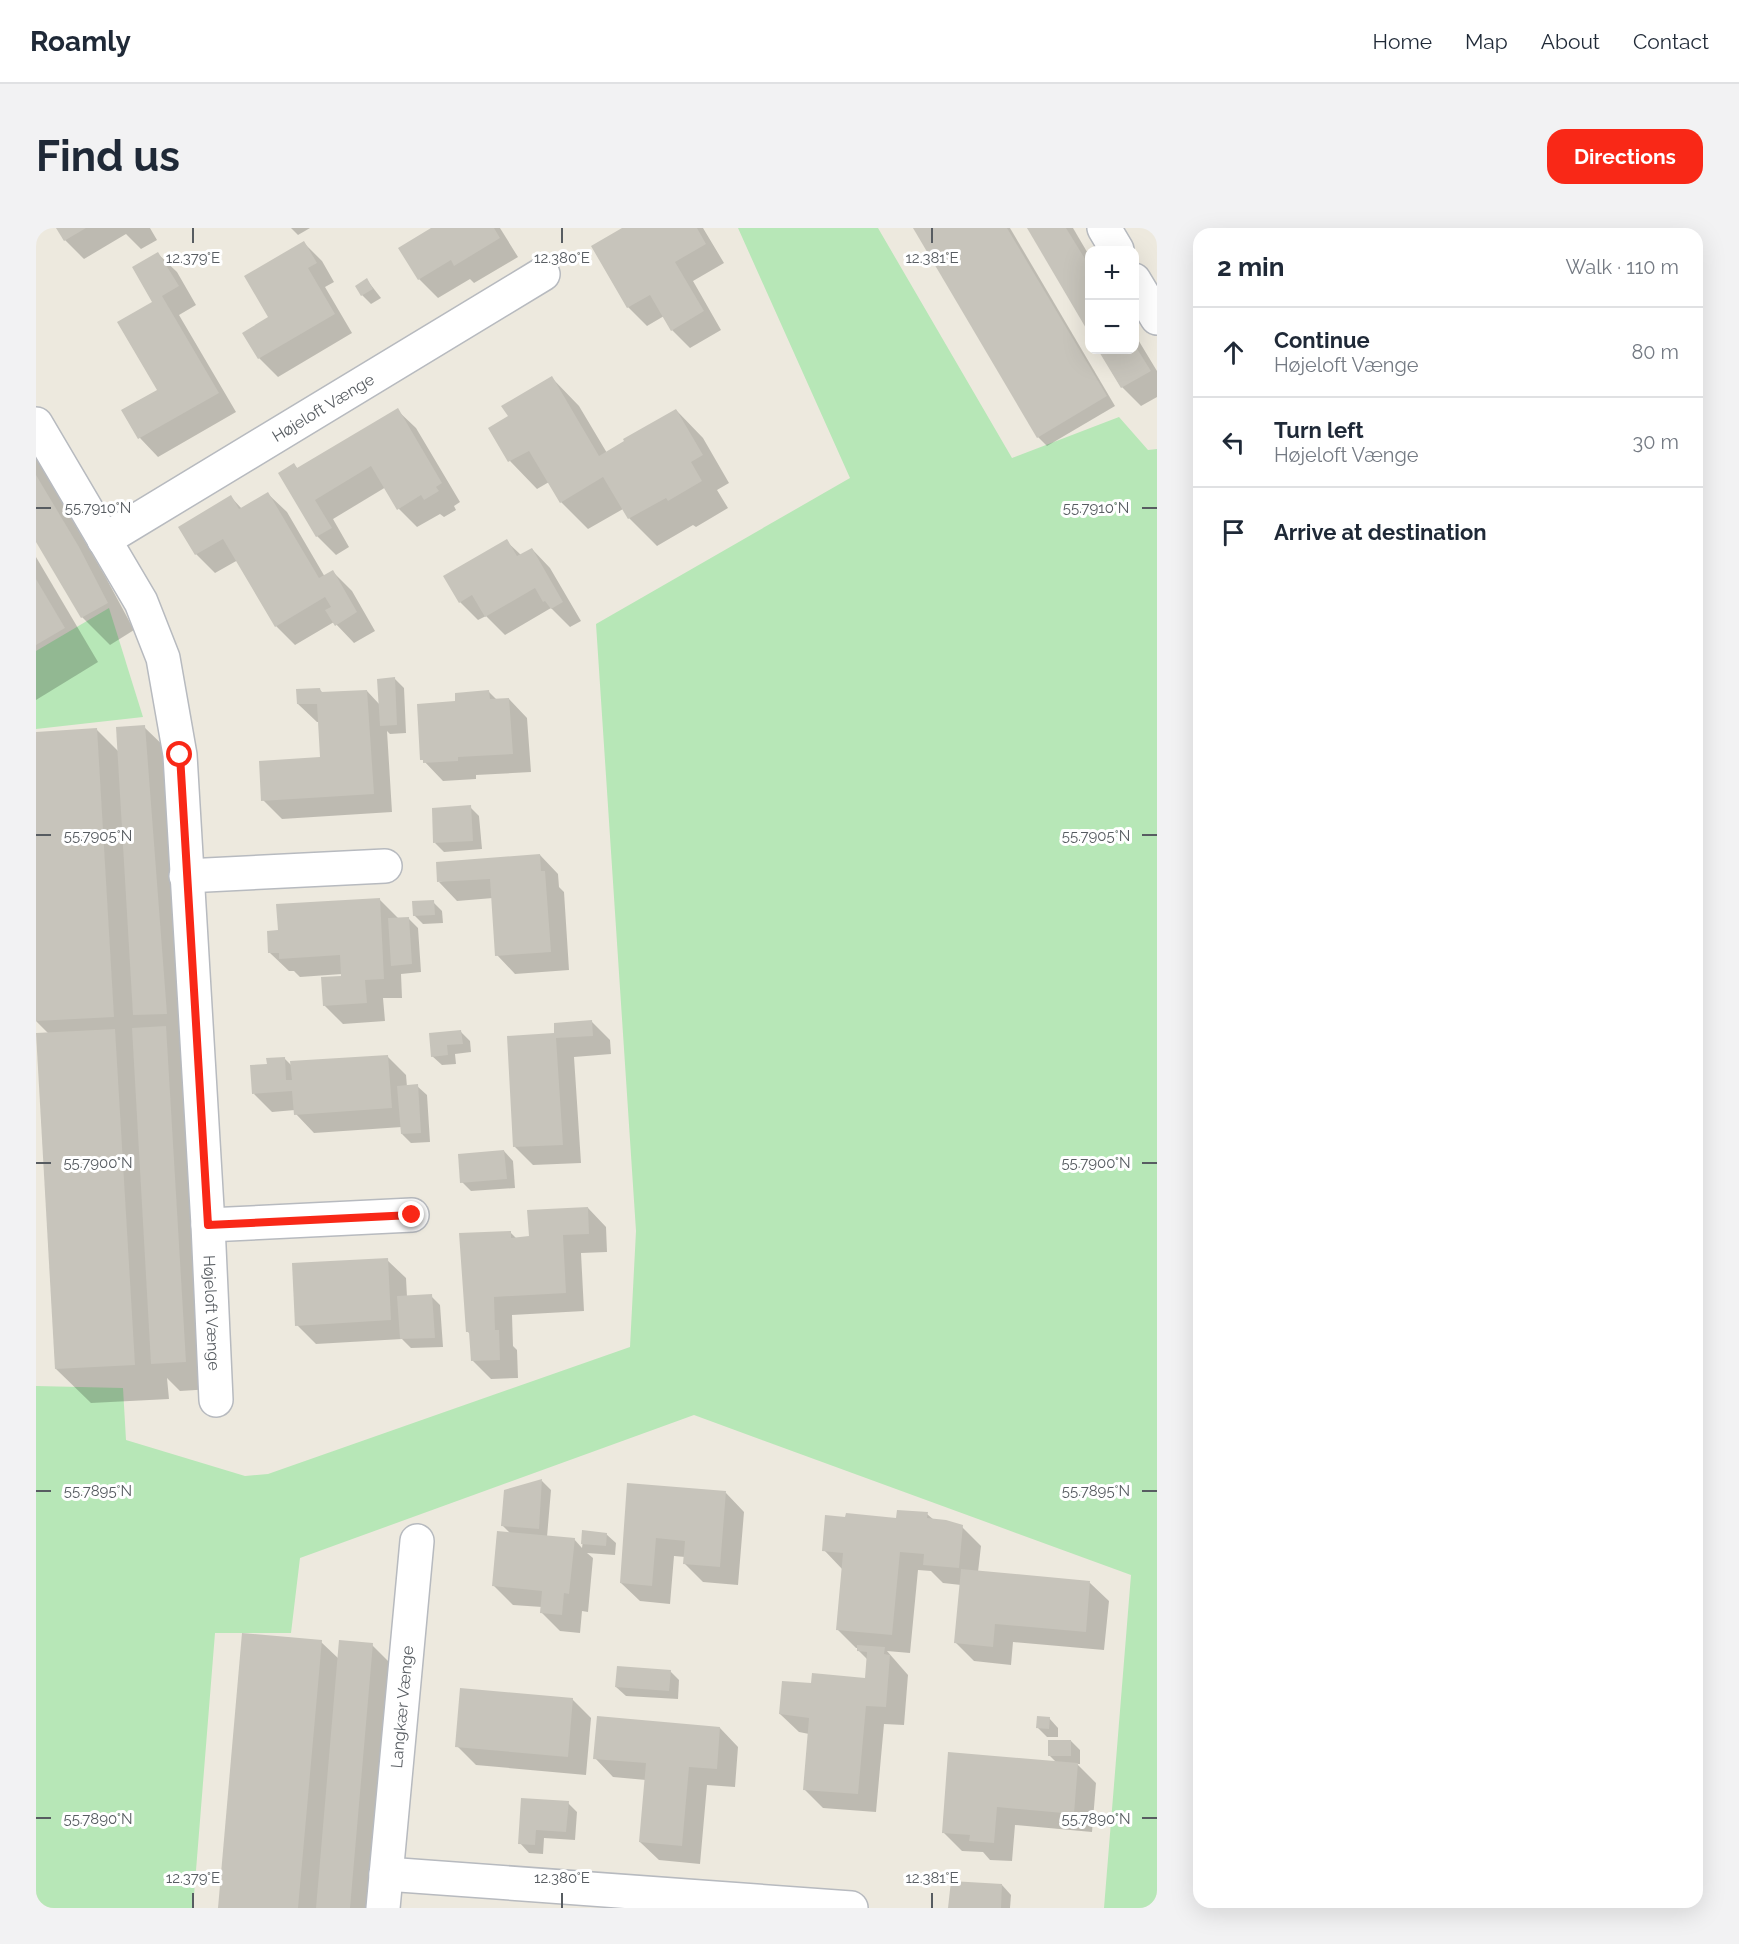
<!DOCTYPE html>
<meta charset="utf-8">
<style>
:root{--surface:#fff;--page:#f2f2f3;--text:#1f2937;--muted:#747a83;--line:#e0e1e3;--accent:#f92817}
body{margin:0;font-family:Raleway,sans-serif;background:var(--page);color:var(--text)}
.controls{position:absolute;right:18px;top:18px;display:grid;overflow:hidden;border-radius:12px;box-shadow:0 6px 24px #0002}
.controls button{width:54px;height:54px;display:grid;place-items:center;padding:0;border:0;border-bottom:2px solid var(--line);background:var(--surface);color:var(--text);font:30px sans-serif}
.stop{position:absolute;width:18px;height:18px;margin:-14px;border:4px solid #f92817;border-radius:50%;background:#fff}
.stop.end{background:#f92817;border-color:#fff;box-shadow:0 2px 6px #0008}
.list{margin:0;padding:0;list-style:none}
h2{display:flex;justify-content:space-between;align-items:center;height:78px;margin:0;padding:0 24px;font-size:26px}
h2 small{font-size:20px;font-weight:400;color:var(--muted)}
.list li{display:grid;grid-template-columns:39px 1fr auto;gap:18px;align-items:center;box-sizing:border-box;height:90px;padding:0 24px;border-top:2px solid var(--line)}
.list b{display:block;font-size:22px;white-space:nowrap}
.list p{margin:0;font-size:20px;white-space:nowrap;color:var(--muted)}
.list em{font-size:20px;font-style:normal;color:var(--muted)}
.icon{flex:none;width:33px;height:33px;fill:none;stroke:currentColor;stroke-width:2;stroke-linecap:round;stroke-linejoin:round}
.map{position:relative;flex:none;width:1121px;height:1680px;overflow:hidden;border-radius:18px}
header{display:flex;align-items:center;gap:36px;box-sizing:border-box;height:84px;padding:0 30px;background:var(--surface);border-bottom:2px solid var(--line)}
header strong{font-size:28px}
nav{display:flex;gap:33px;margin-inline-start:auto;font-size:21px}
.intro{display:flex;align-items:center;justify-content:space-between;box-sizing:border-box;height:144px;padding:0 36px}
h1{margin:0;font-size:42px}
.button{padding:15px 27px;border-radius:18px;background:var(--accent);color:#fff;font-size:21px;font-weight:700}
main{display:flex;gap:36px;padding:0 36px}
aside{flex:1;background:var(--surface);border-radius:18px;box-shadow:0 6px 24px #0002}
.map>svg:first-child{display:block}
</style>
<header>
<strong>Roamly</strong>
<nav><a>Home</a><a>Map</a><a>About</a><a>Contact</a></nav>
</header>
<div class="intro"><h1>Find us</h1><a class="button">Directions</a></div>
<main>
<div class="map">
<svg width="1121" height="1680" viewBox="0 0 1121 1680">
<rect width="100%" height="100%" fill="#ede9de"/>
<g fill="#b7e7b7">
<path d="M 702,0 L 842,0 L 976,230 L 1083,189 L 1112,222 L 1121,221 L 1121,1680 L 1068,1680 L 1095,1347 L 658,1187 L 264,1330 L 255,1405 L 179,1405 L 157,1680 L 0,1680 L 0,1158 L 87,1160 L 90,1212 L 209,1248 L 232,1246 L 594,1119 L 600,1003 L 560,396 L 814,250 Z"/>
<path d="M 73,380 L 107,489 L 0,501 L 0,423 Z"/>
</g>
<g fill="#0003">
<path d="M 22,0 L 114,0 L 121,12 L 105,21 L 90,6 L 48,31 L 29,12 Z"/>
<path d="M 255,0 L 274,0 L 262,7 Z"/>
<path d="M 398,0 L 464,0 L 482,29 L 438,55 L 434,51 L 402,70 L 383,51 Z"/>
<path d="M 589,0 L 667,0 L 688,35 L 657,53 L 685,102 L 654,120 L 636,102 L 628,88 L 611,98 L 592,79 L 557,19 Z"/>
<path d="M 878,0 L 974,0 L 1079,178 L 1011,218 L 1002,209 Z"/>
<path d="M 992,0 L 1037,0 L 1054,29 L 1054,104 Z"/>
<path d="M 268,15 L 286,33 L 298,54 L 289,59 L 316,105 L 242,149 L 223,130 L 208,106 L 234,90 Z"/>
<path d="M 122,26 L 141,44 L 160,77 L 143,87 L 200,184 L 122,229 L 104,210 L 87,182 L 123,162 L 118,74 Z"/>
<path d="M 331,52 L 345,70 L 335,76 L 326,67 Z"/>
<path d="M 1098,105 L 1121,143 L 1121,169 L 1105,178 L 1086,159 L 1064,122 L 1098,122 Z"/>
<path d="M 516,150 L 543,178 L 571,225 L 640,182 L 667,210 L 693,255 L 681,262 L 692,280 L 660,299 L 657,297 L 621,318 L 593,290 L 587,281 L 552,301 L 525,274 L 513,254 L 501,261 L 474,233 L 454,200 L 474,188 Z"/>
<path d="M 361,182 L 380,200 L 424,274 L 418,278 L 420,282 L 408,289 L 404,286 L 381,299 L 363,281 L 350,259 L 297,291 L 313,319 L 300,327 L 281,308 L 258,237 L 262,241 Z"/>
<path d="M 0,230 L 69,348 L 98,402 L 74,417 L 46,389 L 0,311 Z"/>
<path d="M 232,266 L 251,284 L 289,349 L 297,344 L 316,363 L 339,403 L 318,415 L 298,394 L 259,417 L 240,398 L 202,332 L 179,345 L 160,326 L 144,299 L 195,269 L 206,281 Z"/>
<path d="M 470,313 L 485,327 L 496,321 L 514,340 L 545,393 L 534,399 L 515,380 L 469,407 L 450,388 L 442,392 L 424,374 Z"/>
<path d="M 0,329 L 62,434 L 0,472 Z"/>
<path d="M 359,451 L 368,460 L 370,505 L 354,506 L 351,503 L 356,584 L 246,591 L 227,572 L 286,531 L 284,494 L 281,494 L 262,476 L 284,462 L 288,466 L 331,463 L 344,477 Z"/>
<path d="M 453,464 L 461,472 L 473,471 L 491,490 L 495,544 L 440,547 L 440,551 L 407,553 L 386,531 L 420,474 Z"/>
<path d="M 108,499 L 136,526 L 157,812 L 143,813 L 157,827 L 176,1161 L 144,1163 L 131,1150 L 133,1171 L 55,1175 L 20,1141 L 13,806 L 0,793 L 0,506 L 61,502 L 83,524 Z"/>
<path d="M 434,579 L 443,588 L 446,621 L 408,624 L 399,615 Z"/>
<path d="M 504,627 L 522,646 L 523,659 L 528,664 L 533,742 L 479,746 L 461,727 L 457,670 L 421,673 L 403,654 Z"/>
<path d="M 343,671 L 362,690 L 373,691 L 382,700 L 385,744 L 365,746 L 366,770 L 347,770 L 349,793 L 307,796 L 288,777 L 306,750 L 306,746 L 264,749 L 258,743 L 253,743 L 234,725 L 244,704 Z"/>
<path d="M 397,674 L 406,683 L 407,695 L 387,696 L 378,687 Z"/>
<path d="M 556,794 L 574,812 L 575,826 L 538,829 L 545,935 L 497,937 L 479,919 L 519,807 Z"/>
<path d="M 425,804 L 434,813 L 435,824 L 419,826 L 420,836 L 406,837 L 396,828 Z"/>
<path d="M 351,828 L 370,847 L 371,859 L 381,858 L 391,867 L 394,914 L 375,915 L 366,906 L 366,899 L 278,905 L 260,886 L 259,882 L 236,884 L 218,866 L 233,837 L 248,830 L 256,838 Z"/>
<path d="M 468,923 L 477,933 L 479,960 L 435,963 L 426,954 Z"/>
<path d="M 552,980 L 570,999 L 571,1024 L 545,1025 L 548,1083 L 476,1087 L 477,1118 L 481,1122 L 482,1150 L 455,1151 L 436,1132 L 435,1107 L 431,1103 L 474,1004 L 481,1011 L 494,1010 Z"/>
<path d="M 351,1032 L 370,1050 L 371,1069 L 395,1068 L 404,1077 L 407,1119 L 375,1120 L 366,1111 L 280,1116 L 261,1097 Z"/>
<path d="M 506,1253 L 515,1262 L 511,1309 L 538,1311 L 546,1320 L 548,1304 L 570,1306 L 580,1315 L 579,1327 L 551,1325 L 557,1330 L 552,1384 L 546,1383 L 544,1405 L 524,1403 L 505,1384 L 506,1379 L 477,1377 L 458,1358 L 475,1306 L 467,1298 L 469,1263 Z"/>
<path d="M 592,1256 L 690,1265 L 708,1284 L 702,1357 L 667,1354 L 648,1335 L 649,1329 L 638,1328 L 634,1376 L 604,1373 L 585,1355 Z"/>
<path d="M 891,1286 L 898,1292 L 926,1299 L 945,1318 L 942,1344 L 1054,1355 L 1073,1373 L 1068,1422 L 977,1414 L 975,1437 L 938,1433 L 919,1414 L 925,1357 L 907,1355 L 895,1343 L 882,1342 L 874,1425 L 851,1423 L 872,1447 L 868,1497 L 848,1496 L 840,1584 L 787,1580 L 768,1561 L 773,1506 L 763,1504 L 744,1486 L 777,1457 L 830,1451 L 832,1432 L 823,1423 L 823,1420 L 820,1420 L 801,1401 L 807,1342 L 788,1322 L 861,1291 Z"/>
<path d="M 285,1414 L 303,1431 L 336,1417 L 363,1444 L 343,1680 L 183,1680 Z"/>
<path d="M 634,1443 L 643,1452 L 642,1471 L 590,1468 L 580,1459 Z"/>
<path d="M 536,1471 L 555,1490 L 550,1547 L 440,1537 L 421,1518 Z"/>
<path d="M 1013,1490 L 1022,1500 L 1022,1509 L 1011,1509 L 1001,1499 Z"/>
<path d="M 684,1500 L 702,1519 L 699,1559 L 671,1557 L 664,1636 L 623,1632 L 604,1614 L 610,1552 L 577,1549 L 559,1530 Z"/>
<path d="M 1035,1513 L 1044,1522 L 1044,1536 L 1041,1536 L 1060,1555 L 1056,1604 L 979,1597 L 976,1633 L 954,1632 L 947,1624 L 926,1623 L 907,1604 L 1021,1535 L 1013,1527 Z"/>
<path d="M 532,1575 L 541,1584 L 539,1612 L 508,1610 L 507,1626 L 493,1625 L 484,1615 Z"/>
<path d="M 966,1657 L 975,1667 L 974,1680 L 914,1680 Z"/>
</g>
<g fill="#c7c4bb">
<path d="M 20,0 L 50,0 L 28,13 Z"/>
<path d="M 395,0 L 458,0 L 464,10 L 418,38 L 415,32 L 382,52 L 362,20 Z"/>
<path d="M 586,0 L 661,0 L 670,16 L 639,34 L 668,83 L 635,103 L 614,67 L 591,80 L 555,18 Z"/>
<path d="M 877,0 L 971,0 L 1071,168 L 1001,210 Z"/>
<path d="M 991,0 L 1030,0 L 1054,39 L 1054,107 Z"/>
<path d="M 268,13 L 281,35 L 272,40 L 299,86 L 222,131 L 206,105 L 232,89 L 208,48 Z"/>
<path d="M 122,24 L 143,58 L 126,68 L 183,165 L 102,211 L 85,182 L 121,162 L 81,94 L 116,74 L 96,39 Z"/>
<path d="M 331,50 L 337,61 L 325,68 L 319,58 Z"/>
<path d="M 1098,116 L 1115,143 L 1085,160 L 1062,122 L 1098,122 Z"/>
<path d="M 516,148 L 563,228 L 588,213 L 587,211 L 640,181 L 667,227 L 655,234 L 666,253 L 632,273 L 630,270 L 592,291 L 567,249 L 524,275 L 493,223 L 472,234 L 452,200 L 472,188 L 465,178 Z"/>
<path d="M 362,180 L 406,255 L 400,259 L 403,263 L 388,272 L 385,267 L 361,282 L 335,238 L 279,272 L 296,300 L 280,309 L 242,245 L 258,235 L 261,240 Z"/>
<path d="M 0,247 L 43,319 L 72,375 L 45,390 L 0,314 Z"/>
<path d="M 232,264 L 283,350 L 297,342 L 321,384 L 299,398 L 289,382 L 295,379 L 289,369 L 239,399 L 187,311 L 159,327 L 142,299 L 195,267 L 203,281 Z"/>
<path d="M 471,311 L 481,328 L 496,320 L 527,374 L 515,381 L 509,373 L 507,374 L 499,360 L 449,389 L 436,367 L 423,375 L 407,348 Z"/>
<path d="M 0,351 L 29,400 L 0,417 Z"/>
<path d="M 359,449 L 361,497 L 344,498 L 341,451 Z"/>
<path d="M 284,460 L 285,464 L 331,462 L 338,566 L 225,573 L 223,533 L 284,529 L 281,476 L 261,476 L 260,461 Z"/>
<path d="M 453,462 L 454,471 L 473,470 L 477,526 L 422,529 L 422,533 L 387,535 L 387,532 L 384,532 L 381,476 L 419,473 L 419,465 Z"/>
<path d="M 109,497 L 131,786 L 97,787 L 80,499 Z"/>
<path d="M 61,500 L 78,789 L 0,793 L 0,504 Z"/>
<path d="M 435,577 L 437,613 L 397,615 L 396,580 Z"/>
<path d="M 504,626 L 505,643 L 509,643 L 515,724 L 459,728 L 454,651 L 401,654 L 400,634 Z"/>
<path d="M 344,670 L 348,751 L 329,752 L 331,775 L 287,778 L 285,749 L 305,748 L 304,727 L 243,731 L 243,725 L 232,725 L 231,703 L 242,702 L 240,676 Z"/>
<path d="M 398,672 L 399,687 L 377,688 L 376,673 Z"/>
<path d="M 373,689 L 376,736 L 355,738 L 352,690 Z"/>
<path d="M 556,792 L 557,808 L 520,810 L 527,917 L 477,919 L 471,808 L 518,805 L 518,795 Z"/>
<path d="M 130,798 L 150,1134 L 115,1136 L 96,800 Z"/>
<path d="M 79,801 L 99,1137 L 19,1141 L 0,805 Z"/>
<path d="M 425,802 L 427,816 L 411,817 L 412,827 L 395,829 L 393,805 Z"/>
<path d="M 352,827 L 356,880 L 258,887 L 256,863 L 216,866 L 214,837 L 231,836 L 230,830 L 249,829 L 250,852 L 256,852 L 254,833 Z"/>
<path d="M 382,856 L 385,905 L 365,906 L 361,858 Z"/>
<path d="M 468,922 L 471,951 L 424,955 L 422,926 Z"/>
<path d="M 552,979 L 553,1006 L 527,1007 L 530,1065 L 458,1069 L 459,1102 L 463,1102 L 464,1132 L 435,1133 L 433,1104 L 430,1104 L 423,1005 L 475,1003 L 475,1010 L 493,1008 L 491,982 Z"/>
<path d="M 352,1030 L 355,1092 L 259,1098 L 256,1035 Z"/>
<path d="M 396,1066 L 399,1110 L 364,1111 L 361,1068 Z"/>
<path d="M 506,1251 L 503,1301 L 465,1298 L 468,1262 Z"/>
<path d="M 591,1255 L 690,1263 L 684,1339 L 647,1336 L 649,1313 L 620,1310 L 616,1358 L 584,1355 Z"/>
<path d="M 861,1282 L 892,1284 L 891,1290 L 910,1292 L 927,1297 L 923,1340 L 887,1337 L 888,1326 L 864,1324 L 856,1407 L 800,1402 L 807,1325 L 786,1323 L 789,1287 L 809,1289 L 810,1285 L 860,1290 Z"/>
<path d="M 546,1302 L 571,1305 L 570,1318 L 545,1316 Z"/>
<path d="M 461,1303 L 539,1310 L 533,1366 L 528,1365 L 526,1387 L 504,1385 L 506,1363 L 456,1358 Z"/>
<path d="M 925,1341 L 1054,1353 L 1050,1404 L 959,1396 L 957,1419 L 918,1415 Z"/>
<path d="M 206,1405 L 286,1412 L 262,1680 L 182,1680 Z"/>
<path d="M 303,1412 L 337,1415 L 314,1680 L 280,1680 Z"/>
<path d="M 821,1417 L 849,1419 L 848,1426 L 854,1427 L 850,1479 L 830,1478 L 822,1566 L 767,1562 L 773,1490 L 743,1486 L 746,1453 L 775,1455 L 776,1445 L 829,1450 L 831,1424 L 821,1423 Z"/>
<path d="M 581,1438 L 635,1442 L 633,1463 L 579,1459 Z"/>
<path d="M 424,1460 L 537,1470 L 532,1529 L 419,1519 Z"/>
<path d="M 561,1488 L 684,1499 L 681,1541 L 653,1539 L 646,1618 L 603,1614 L 610,1535 L 557,1531 Z"/>
<path d="M 1001,1488 L 1014,1489 L 1013,1501 L 1000,1500 Z"/>
<rect x="1012" y="1512" width="23" height="16"/>
<path d="M 912,1524 L 1042,1535 L 1038,1586 L 961,1579 L 958,1615 L 933,1613 L 934,1607 L 906,1605 Z"/>
<path d="M 485,1570 L 533,1573 L 530,1604 L 500,1602 L 499,1617 L 482,1616 Z"/>
<path d="M 915,1653 L 966,1656 L 965,1680 L 912,1680 Z"/>
</g>
<g fill="none" stroke-linecap="round" stroke-linejoin="round">
<g stroke="#b7babf" stroke-width="36">
<g id="minor">
<path d="M 1068,0 L 1081,22"/>
<path d="M 1098,52 L 1121,90"/>
<path id="s1" d="M 0,196 L 105,374 L 127,430 L 144,527 L 172,997 L 180,1172"/>
<path id="s2" d="M 68,312 L 507,46"/>
<path d="M 150,648 L 349,638"/>
<path d="M 172,997 L 376,987"/>
<path d="M 350,1646 L 815,1680"/>
<path id="s3" d="M 347,1680 L 381,1313"/>
</g>
</g>
<use href="#minor" stroke="#fff" stroke-width="33"/>
</g>
<g fill="none" stroke-linecap="round" stroke-linejoin="round">
<path stroke="#f92817" stroke-width="8" d="M 144,527 L 172,997 L 376,987"/>
</g>
<path fill="none" stroke="#575c61" stroke-width="2" d="M 157,0 L 157,15M 526,0 L 526,15M 896,0 L 896,15M 0,280 L 15,280M 1106,280 L 1121,280M 0,607 L 15,607M 1106,607 L 1121,607M 0,935 L 15,935M 1106,935 L 1121,935M 0,1263 L 15,1263M 1106,1263 L 1121,1263M 0,1590 L 15,1590M 1106,1590 L 1121,1590M 157,1665 L 157,1680M 526,1665 L 526,1680M 896,1665 L 896,1680"/>
<g text-anchor="middle" stroke-width="6" stroke-linejoin="round" paint-order="stroke">
<g font-size="16" fill="#575c61" stroke="#fff">
<text dy="6" stroke="none"><textPath href="#s2" startOffset="256">Højeloft Vænge</textPath></text>
<text dy="6" stroke="none"><textPath href="#s1" startOffset="924">Højeloft Vænge</textPath></text>
<text dy="6" stroke="none"><textPath href="#s3" startOffset="202">Langkær Vænge</textPath></text>
</g>
</g>
<g font-size="15" text-anchor="middle" fill="#575c61" stroke="#fff" stroke-width="6" stroke-linejoin="round" paint-order="stroke">
<text x="157" y="35">12.379°E</text>
<text x="526" y="35">12.380°E</text>
<text x="896" y="35">12.381°E</text>
<text x="62" y="285">55.7910°N</text>
<text x="1060" y="285">55.7910°N</text>
<text x="62" y="613">55.7905°N</text>
<text x="1060" y="613">55.7905°N</text>
<text x="62" y="940">55.7900°N</text>
<text x="1060" y="940">55.7900°N</text>
<text x="62" y="1268">55.7895°N</text>
<text x="1060" y="1268">55.7895°N</text>
<text x="62" y="1596">55.7890°N</text>
<text x="1060" y="1596">55.7890°N</text>
<text x="157" y="1655">12.379°E</text>
<text x="526" y="1655">12.380°E</text>
<text x="896" y="1655">12.381°E</text>
</g>
</svg>
<div class="controls">
<button>+</button>
<button>−</button>
</div>
<div class="stop" style="left:144px;top:527px"></div>
<div class="stop end" style="left:376px;top:987px"></div>
</div>
<aside>
<h2>2 min<small>Walk · 110 m</small></h2>
<ul class="list">
<li><svg class="icon" aria-label="ahead" viewBox="0 0 24 24"><path d="M12 20V5M6 11l6-6 6 6"/></svg><div><b>Continue</b><p>Højeloft Vænge</p></div><em>80 m</em></li>
<li><svg class="icon" aria-label="left" viewBox="0 0 24 24"><path d="M17 20v-9H6M10 6l-5 5 5 5"/></svg><div><b>Turn left</b><p>Højeloft Vænge</p></div><em>30 m</em></li>
<li><svg class="icon" aria-label="arrive" viewBox="0 0 24 24"><path d="M6 21V4h12l-3 4 3 4H6"/></svg><div><b>Arrive at destination</b></div></li>
</ul>
</aside>
</main>
